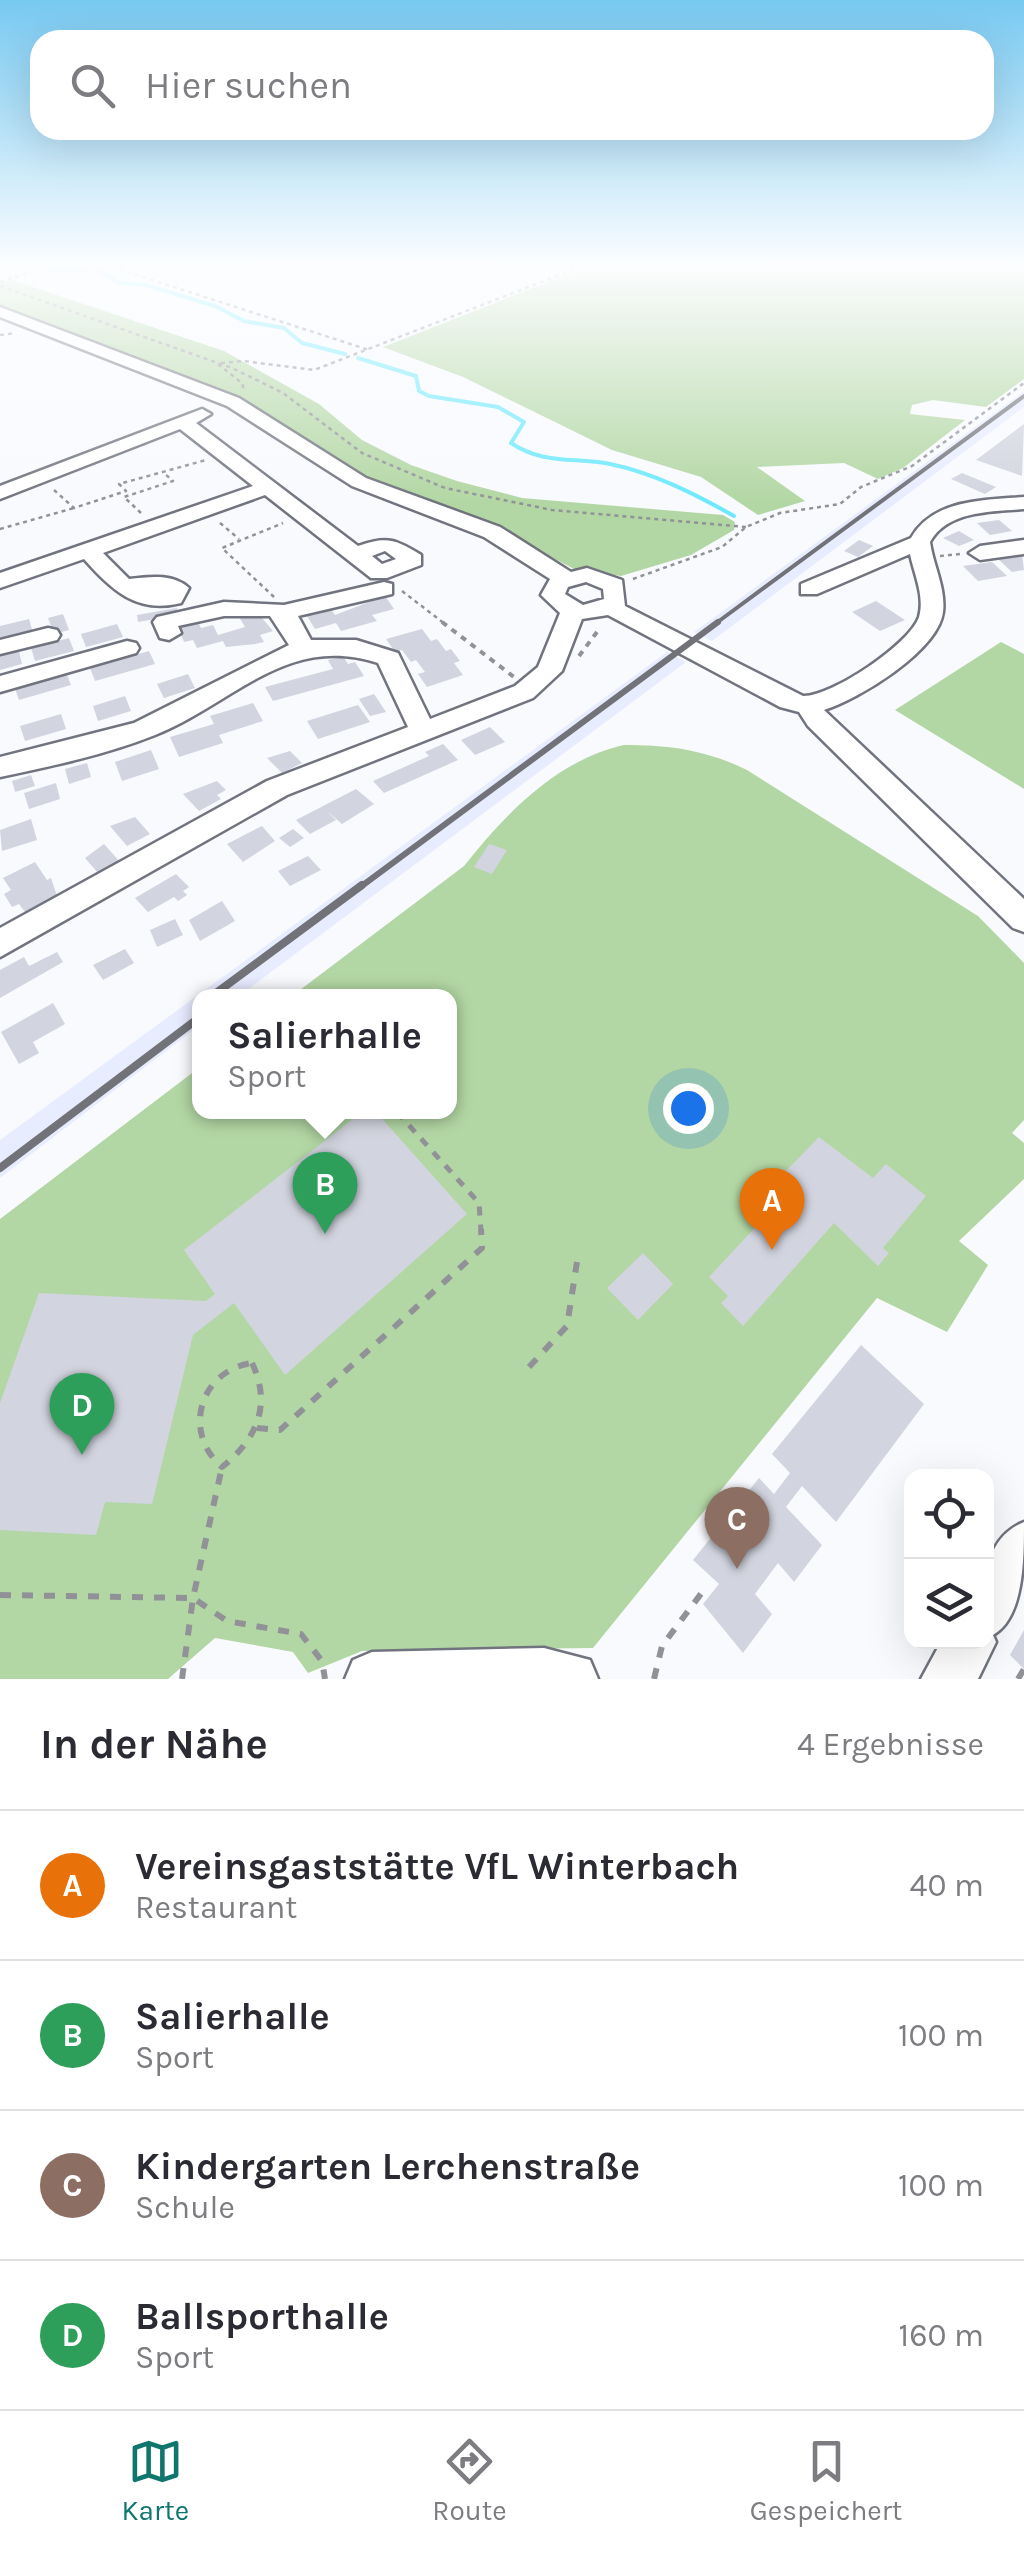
<!DOCTYPE html>
<html lang="de">
<meta charset="utf-8">
<style>
:root{--surface:#fff;--page:#f7f7f7;--text:#2b2b33;--muted:#7c7c81;--line:#e1e1e2;--accent:#0f766e}
body{margin:0;font-family:Karla,sans-serif;background:var(--page);color:var(--text)}
.controls{position:absolute;right:30px;bottom:30px;display:grid;overflow:hidden;border-radius:20px;box-shadow:0 10px 40px #0002}
.controls button{width:90px;height:90px;display:grid;place-items:center;padding:0;border:0;border-bottom:2px solid var(--line);background:var(--surface);color:var(--text);font:50px sans-serif}
.you{position:absolute;left:688px;top:1108px;width:35px;height:35px;margin:-25px;border:8px solid #fff;border-radius:50%;background:#1a73e8;box-shadow:0 0 0 15px #1a73e833}
.badge{display:grid;place-items:center;width:65px;height:65px;border-radius:50%;background:var(--accent);color:#fff;font-size:32px;font-weight:700}
.pin{position:absolute;translate:-50% -82px;filter:drop-shadow(0 2px 5px #0008)}
.pin::after{content:'';position:absolute;top:52px;width:35px;height:30px;background:inherit;clip-path:polygon(0 0,100% 0,50% 100%)}
.popup{position:absolute;left:192px;top:989px;width:265px;height:130px;box-sizing:border-box;display:grid;place-content:center;border-radius:20px;background:var(--surface);filter:drop-shadow(0 2px 8px #0005);font-size:32px;white-space:nowrap;color:var(--muted)}
.popup b{font-size:38px;color:var(--text)}
.popup::after{content:'';position:absolute;left:50%;top:100%;margin-left:-20px;border:20px solid transparent;border-top-color:var(--surface)}
.list{margin:0;padding:0;list-style:none}
h2{display:flex;justify-content:space-between;align-items:center;height:130px;margin:0;padding:0 40px;font-size:42px}
h2 small{font-size:32px;font-weight:400;color:var(--muted)}
.list li{display:grid;grid-template-columns:65px 1fr auto;gap:30px;align-items:center;box-sizing:border-box;height:150px;padding:0 40px;border-top:2px solid var(--line)}
.list b{display:block;font-size:38px;white-space:nowrap}
.list p{margin:0;font-size:32px;white-space:nowrap;color:var(--muted)}
.list em{font-size:32px;font-style:normal;color:var(--muted)}
.icon{flex:none;width:55px;height:55px;fill:none;stroke:currentColor;stroke-width:2;stroke-linecap:round;stroke-linejoin:round}
.map{position:relative;flex:none;width:1024px;height:1679px;overflow:hidden}
.search{position:absolute;background:var(--surface);box-shadow:0 10px 40px #0002;left:30px;right:30px;top:30px;height:110px;display:flex;align-items:center;gap:25px;box-sizing:border-box;padding:0 35px;border-radius:30px;color:var(--muted);font-size:38px}
.sheet{height:730px;background:var(--surface)}
nav{display:flex;justify-content:space-around;align-items:center;box-sizing:border-box;height:140px;border-top:2px solid var(--line);background:var(--surface);font-size:28px;color:var(--muted)}
nav a{display:grid;justify-items:center;gap:5px}
nav .on{color:var(--accent)}
.map>svg:first-child{display:block}
</style>
<div class="map">
<svg width="1024" height="1679" viewBox="0 0 1024 1679">
<rect width="100%" height="100%" fill="#f9fafe"/>
<g fill="#e8ecff">
<path d="M 1024,391 L 1024,407 L 712,641 L 694,632 Z"/>
<path d="M 667,652 L 686,662 L 239,996 L 200,996 L 200,1025 L 0,1178 L 0,1140 Z"/>
</g>
<g fill="#b3d7a4">
<path d="M 586,267 L 731,267 L 754,273 L 770,267 L 1024,267 L 1024,379 L 986,407 L 933,400 L 912,405 L 910,414 L 965,420 L 903,468 L 878,479 L 844,463 L 757,467 L 805,501 L 758,515 L 701,477 L 612,450 L 463,377 L 383,347 Z"/>
<path d="M 12,280 L 224,351 L 319,404 L 362,440 L 411,465 L 457,481 L 522,498 L 723,515 L 735,522 L 734,530 L 691,555 L 621,576 L 574,569 L 490,525 L 345,469 L 226,393 L 0,307 L 0,283 Z"/>
<path d="M 1001,642 L 1024,654 L 1024,789 L 895,710 Z"/>
<path d="M 624,745 C 670,745 706,750 747,770 L 978,916 L 1024,963 L 1024,1120 L 1012,1133 L 1024,1143 L 1024,1179 L 959,1241 L 988,1265 L 947,1332 L 877,1298 L 593,1648 L 362,1651 L 308,1673 L 293,1652 L 215,1638 L 168,1679 L 0,1679 L 0,1219 L 200,1067 L 200,1112 L 450,1112 L 450,996 L 292,996 L 464,866 C 506,813 557,760 624,745 Z"/>
</g>
<g fill="none" stroke-linecap="round" stroke-linejoin="round">
<g stroke="#6de9fe" stroke-width="4">
<path d="M 12,267 L 19,269"/>
<path d="M 48,271 L 97,269 L 120,283 L 146,285 L 215,306 L 244,321 L 284,328 L 302,343 L 345,354"/>
<path d="M 358,358 L 416,376 L 419,391 L 429,396 L 498,407 L 524,422 L 511,443 C 544,465 573,457 610,464 C 654,473 695,494 734,516"/>
</g>
</g>
<g fill="#d2d4df">
<path d="M 1024,424 L 1022,476 L 976,460 Z"/>
<path d="M 962,473 L 996,487 L 985,494 L 951,479 Z"/>
<path d="M 999,520 L 1012,531 L 990,535 L 977,523 Z"/>
<path d="M 959,531 L 974,540 L 959,546 L 943,538 Z"/>
<path d="M 859,540 L 873,546 L 858,557 L 844,551 Z"/>
<path d="M 1022,555 L 1024,570 L 1012,572 L 998,559 Z"/>
<path d="M 992,562 L 1007,576 L 978,581 L 963,566 Z"/>
<path d="M 385,596 L 394,609 L 372,615 L 377,621 L 341,631 L 336,623 L 315,629 L 307,616 L 331,609 L 335,615 Z"/>
<path d="M 876,601 L 905,620 L 880,631 L 852,612 Z"/>
<path d="M 177,608 L 178,615 L 138,622 L 137,615 Z"/>
<path d="M 257,612 L 273,631 L 260,635 L 264,642 L 255,644 L 226,647 L 223,641 L 197,648 L 193,640 L 184,642 L 180,632 L 179,623 L 196,618 L 201,628 L 213,625 L 218,635 L 245,627 L 239,617 Z"/>
<path d="M 63,614 L 69,630 L 54,634 L 48,618 Z"/>
<path d="M 29,619 L 33,633 L 0,642 L 0,626 Z"/>
<path d="M 117,624 L 123,637 L 86,647 L 81,634 Z"/>
<path d="M 422,629 L 431,641 L 437,639 L 446,651 L 451,649 L 460,661 L 454,663 L 463,675 L 427,687 L 418,674 L 425,672 L 416,660 L 411,662 L 402,650 L 395,652 L 386,639 Z"/>
<path d="M 69,638 L 74,651 L 35,661 L 31,648 Z"/>
<path d="M 19,651 L 22,664 L 0,670 L 0,656 Z"/>
<path d="M 149,651 L 155,664 L 95,681 L 90,668 Z"/>
<path d="M 343,656 L 348,664 L 355,662 L 364,676 L 273,701 L 265,687 L 333,669 L 328,660 Z"/>
<path d="M 66,672 L 71,685 L 19,700 L 14,686 Z"/>
<path d="M 188,674 L 195,688 L 164,698 L 157,684 Z"/>
<path d="M 374,694 L 386,712 L 370,716 L 359,699 Z"/>
<path d="M 125,696 L 131,711 L 98,721 L 93,706 Z"/>
<path d="M 253,703 L 263,721 L 219,735 L 223,743 L 179,757 L 170,737 L 214,724 L 210,716 Z"/>
<path d="M 358,705 L 370,722 L 318,739 L 307,721 Z"/>
<path d="M 61,714 L 66,729 L 25,741 L 20,726 Z"/>
<path d="M 490,727 L 505,742 L 475,755 L 461,740 Z"/>
<path d="M 443,744 L 458,760 L 384,793 L 373,781 L 429,756 L 425,752 Z"/>
<path d="M 151,750 L 159,769 L 122,781 L 115,762 Z"/>
<path d="M 290,751 L 302,763 L 282,773 L 267,758 Z"/>
<path d="M 87,763 L 91,777 L 69,784 L 65,769 Z"/>
<path d="M 31,775 L 35,786 L 15,792 L 12,781 Z"/>
<path d="M 217,781 L 226,790 L 217,795 L 221,799 L 199,811 L 183,794 Z"/>
<path d="M 56,783 L 60,799 L 29,809 L 24,793 Z"/>
<path d="M 356,789 L 374,804 L 342,824 L 327,811 L 336,820 L 310,834 L 296,820 Z"/>
<path d="M 135,817 L 150,834 L 127,846 L 110,826 Z"/>
<path d="M 31,819 L 37,840 L 2,851 L 0,830 Z"/>
<path d="M 262,826 L 275,841 L 243,862 L 227,844 Z"/>
<path d="M 293,829 L 304,838 L 290,847 L 279,838 Z"/>
<path d="M 104,844 L 120,862 L 98,873 L 85,858 Z"/>
<path d="M 489,844 L 507,850 L 492,874 L 474,867 Z"/>
<path d="M 308,856 L 321,870 L 290,886 L 278,871 Z"/>
<path d="M 35,862 L 47,880 L 51,878 L 57,896 L 25,912 L 19,904 L 12,907 L 4,894 L 11,890 L 3,878 Z"/>
<path d="M 176,874 L 189,887 L 183,891 L 187,895 L 178,901 L 174,897 L 148,912 L 135,898 Z"/>
<path d="M 222,901 L 235,921 L 200,941 L 189,920 Z"/>
<path d="M 175,919 L 183,935 L 157,947 L 150,930 Z"/>
<path d="M 125,949 L 134,963 L 103,980 L 93,965 Z"/>
<path d="M 57,952 L 63,962 L 0,998 L 0,970 L 24,957 L 29,966 Z"/>
<path d="M 53,1003 L 65,1024 L 33,1042 L 39,1053 L 19,1064 L 1,1032 Z"/>
<path d="M 362,1112 L 376,1112 L 467,1214 L 285,1375 L 234,1303 L 193,1335 L 152,1504 L 105,1502 L 96,1535 L 0,1530 L 0,1403 L 39,1293 L 206,1301 L 215,1294 L 184,1250 Z"/>
<path d="M 819,1137 L 873,1178 L 886,1164 L 926,1196 L 883,1248 L 889,1253 L 878,1266 L 834,1223 L 743,1326 L 721,1303 L 728,1296 L 709,1277 L 789,1191 L 777,1180 Z"/>
<path d="M 643,1253 L 673,1284 L 638,1320 L 607,1288 Z"/>
<path d="M 861,1345 L 924,1404 L 836,1522 L 802,1486 L 786,1507 L 822,1545 L 794,1582 L 778,1563 L 755,1594 L 772,1614 L 743,1653 L 703,1604 L 719,1584 L 693,1560 L 759,1478 L 774,1494 L 790,1473 L 772,1454 Z"/>
<path d="M 1024,1630 L 1024,1669 L 1010,1655 Z"/>
</g>
<g fill="none" stroke-linecap="round" stroke-linejoin="round">
<g stroke="#71747e" stroke-width="5">
<g id="minor">
<path d="M 0,307 L 239,398 L 366,478 L 500,527 L 571,572 L 587,568 L 622,580 L 625,606 L 803,696 C 831,697 910,644 919,617 C 925,596 914,574 910,554 L 817,594 L 801,594 L 801,584 L 911,538 C 933,499 984,500 1024,497 L 1024,509 C 992,512 948,510 930,542 C 933,565 946,588 943,612 C 938,651 859,699 824,710 L 1024,899 L 1024,932 L 1013,928 L 808,726 L 799,712 L 780,707 L 608,615 L 582,619 L 562,671 L 533,698 L 287,795 L 0,957 L 0,928 L 267,781 L 408,727 L 378,663 C 287,633 234,703 155,735 C 105,755 52,766 0,777 L 0,757 L 134,723 L 289,645 L 270,616 L 224,616 L 178,626 L 181,633 L 169,640 L 160,638 L 153,622 L 157,617 L 224,602 L 284,605 L 384,582 L 392,584 L 392,594 L 298,616 L 311,640 L 356,640 L 398,653 L 430,719 L 515,686 L 538,667 L 560,613 L 541,595 L 550,579 L 484,537 L 352,486 L 227,406 L 0,317 ZM 586,582 L 603,589 L 604,599 L 583,605 L 565,594 L 568,587 Z"/>
<path d="M 202,409 L 211,414 L 196,423 L 358,546 C 387,536 395,539 421,555 L 421,565 L 387,578 L 371,578 L 265,495 L 103,553 L 129,579 C 150,577 172,573 189,588 L 181,603 C 136,614 112,590 84,559 L 0,588 L 0,573 L 253,486 L 180,429 L 0,499 L 0,486 ZM 385,551 L 396,559 L 382,564 L 372,556 Z"/>
<path d="M 1024,540 L 1024,554 L 980,560 L 969,553 L 980,546 Z"/>
<path d="M 48,628 L 57,630 L 60,635 L 57,640 L 0,654 L 0,640 Z"/>
<path d="M 127,641 L 136,643 L 139,648 L 136,653 L 0,692 L 0,676 Z"/>
<path d="M 1024,1522 C 1024,1558 1024,1618 993,1635 L 996,1642 L 978,1679 L 921,1679 L 941,1642 L 986,1642 C 986,1598 976,1542 1024,1522 Z"/>
<path d="M 544,1648 L 590,1660 L 598,1679 L 345,1679 L 353,1660 L 372,1652 Z"/>
</g>
</g>
<g stroke="#919297" stroke-width="2.5" stroke-dasharray="4 4" stroke-linecap="butt">
<path d="M 112,267 L 369,350"/>
<path d="M 0,282 L 46,267"/>
<path d="M 0,286 L 232,368 L 283,393 L 362,453 L 445,488 L 552,510 L 746,527"/>
<path d="M 0,335 L 15,333"/>
<path d="M 221,363 L 244,361 L 314,370 L 580,267"/>
<path d="M 218,364 L 242,383 L 244,390"/>
<path d="M 54,490 L 74,508 L 126,491 L 119,484 L 206,460"/>
<path d="M 141,513 L 124,497 L 173,481 L 165,474"/>
<path d="M 220,523 L 239,539"/>
<path d="M 0,529 L 74,508"/>
<path d="M 940,556 L 961,554"/>
<path d="M 633,579 L 722,547 L 746,527 L 780,513 L 840,504 L 861,487 L 912,466 L 1024,383"/>
<path d="M 402,591 L 445,624"/>
<path d="M 274,597 L 222,548 L 283,523"/>
</g>
<g stroke="#919297" stroke-width="4" stroke-dasharray="6 6" stroke-linecap="butt">
<path d="M 442,622 L 514,677"/>
<path d="M 579,656 L 600,628"/>
</g>
<path stroke="#919297" stroke-width="5" stroke-dasharray="9 9" stroke-linecap="butt" d="M 397,1112 L 479,1203 L 481,1231"/>
<g stroke="#919297" stroke-width="6" stroke-dasharray="11 11" stroke-linecap="butt">
<path d="M 252,1363 C 272,1405 257,1439 222,1467 C 182,1433 199,1371 252,1363 Z"/>
<path d="M 529,1367 L 567,1326 L 577,1262"/>
<path d="M 257,1428 L 280,1430 L 482,1248 L 481,1229"/>
<path d="M 0,1595 L 193,1598 L 227,1621 L 301,1634 L 322,1661 L 325,1679"/>
<path d="M 182,1679 L 193,1598 L 222,1467"/>
<path d="M 654,1679 L 662,1646 L 703,1591"/>
<path d="M 1018,1679 L 1024,1669"/>
</g>
<use href="#minor" fill="#fff" fill-rule="evenodd"/>
<path stroke="#727378" stroke-width="4" d="M 715,624 L 1024,396"/>
<path stroke="#727378" stroke-width="6" d="M 359,888 L 718,622"/>
<g stroke="#727378" stroke-width="8">
<path d="M 212,996 L 362,885"/>
<path d="M 0,1168 L 200,1017"/>
</g>
</g>
<linearGradient id="sky" x2="0" y2="1"><stop stop-color="#77c9f1"/><stop offset="0.53" stop-color="#fcfdff"/><stop offset="1" stop-color="#fcfdff" stop-opacity="0"/></linearGradient>
<rect width="1024" height="502" fill="url(#sky)"/>
</svg>
<div class="controls">
<button><svg class="icon" aria-label="locate" viewBox="0 0 24 24"><circle cx="12" cy="12" r="6"/><path d="M12 2v4M12 18v4M2 12h4M18 12h4"/></svg></button>
<button><svg class="icon" aria-label="layers" viewBox="0 0 24 24"><path d="M12 4l9 5-9 5-9-5zM3 14l9 5 9-5"/></svg></button>
</div>
<div class="you"></div>
<div class="pin badge" style="left:772px;top:1250px;background:#e8710a">A</div>
<div class="pin badge" style="left:325px;top:1234px;background:#2e9e5b">B</div>
<div class="popup"><b>Salierhalle</b>Sport</div>
<div class="pin badge" style="left:737px;top:1569px;background:#8d6e63">C</div>
<div class="pin badge" style="left:82px;top:1455px;background:#2e9e5b">D</div>
<div class="search"><svg class="icon" aria-label="search" viewBox="0 0 24 24"><circle cx="10" cy="10" r="6"/><path d="M15 15l6 6"/></svg>Hier suchen</div>
</div>
<section class="sheet">
<h2>In der Nähe<small>4 Ergebnisse</small></h2>
<ul class="list">
<li><span class="badge" style="background:#e8710a">A</span><div><b>Vereinsgaststätte VfL Winterbach</b><p>Restaurant</p></div><em>40 m</em></li>
<li><span class="badge" style="background:#2e9e5b">B</span><div><b>Salierhalle</b><p>Sport</p></div><em>100 m</em></li>
<li><span class="badge" style="background:#8d6e63">C</span><div><b>Kindergarten Lerchenstraße</b><p>Schule</p></div><em>100 m</em></li>
<li><span class="badge" style="background:#2e9e5b">D</span><div><b>Ballsporthalle</b><p>Sport</p></div><em>160 m</em></li>
</ul>
</section>
<nav>
<a class="on"><svg class="icon" aria-label="map" viewBox="0 0 24 24"><path d="M3 6l6-2 6 2 6-2v14l-6 2-6-2-6 2zM9 4v14M15 6v14"/></svg>Karte</a>
<a><svg class="icon" aria-label="directions" viewBox="0 0 24 24"><path d="M12 3l9 9-9 9-9-9zM9 14v-3h6M13 9l2 2-2 2"/></svg>Route</a>
<a><svg class="icon" aria-label="saved" viewBox="0 0 24 24"><path d="M7 4h10v16l-5-4-5 4z"/></svg>Gespeichert</a>
</nav>
